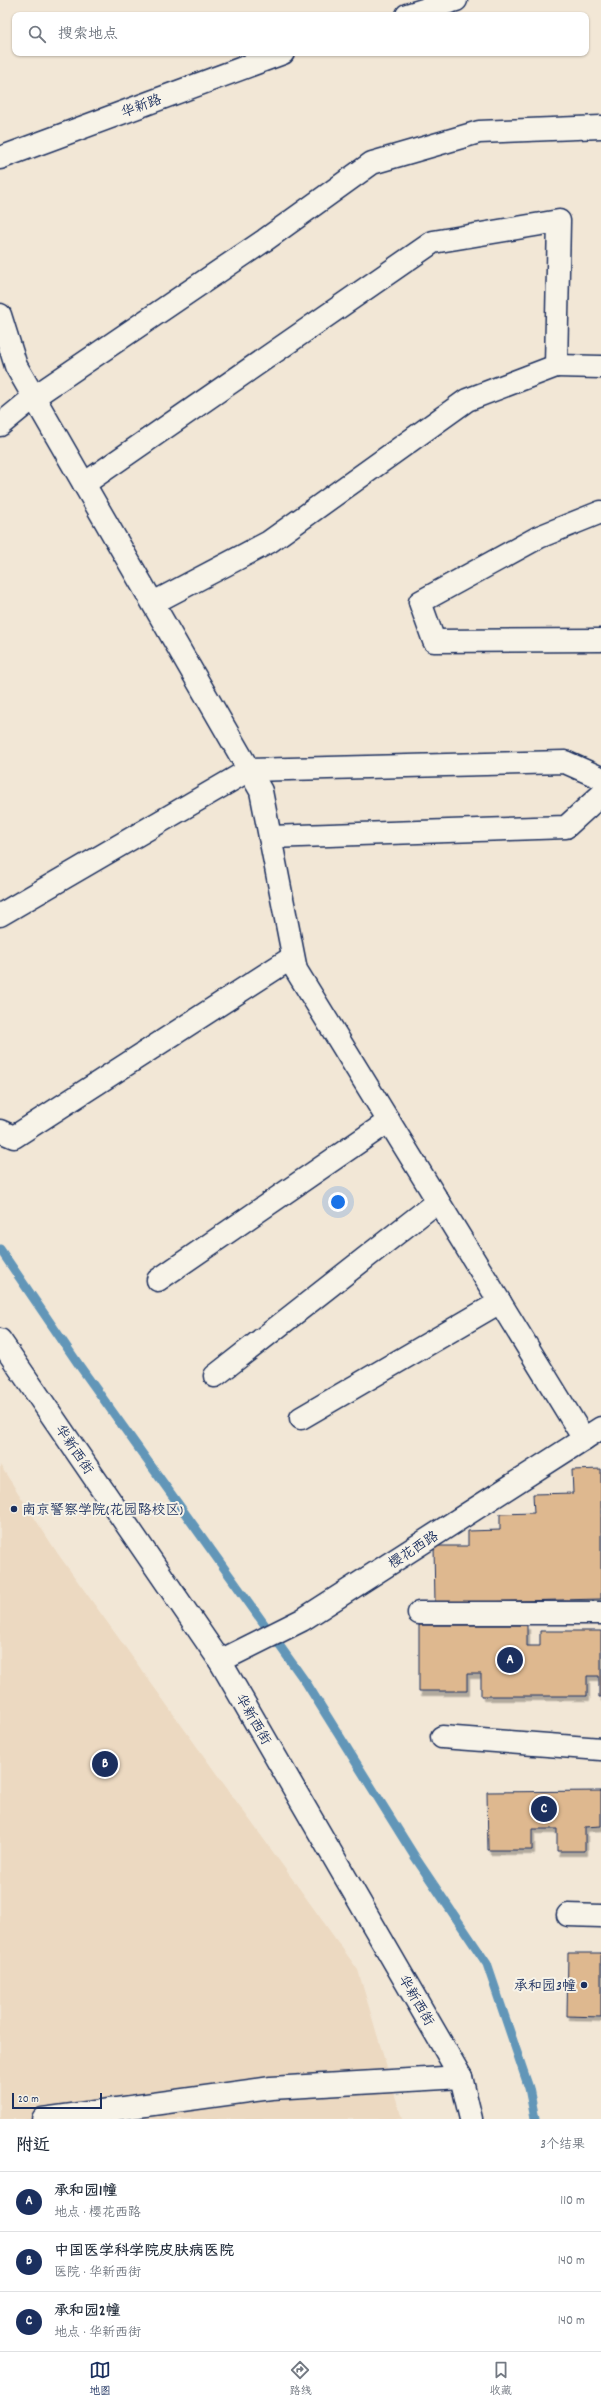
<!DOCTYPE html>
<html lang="zh">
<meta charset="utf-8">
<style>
:root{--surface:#fff;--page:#f6f6f7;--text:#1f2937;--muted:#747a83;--line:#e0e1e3;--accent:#1b2f5e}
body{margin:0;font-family:Dekko,"LXGW WenKai TC",sans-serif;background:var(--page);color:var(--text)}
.scale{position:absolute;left:12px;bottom:10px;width:90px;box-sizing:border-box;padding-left:4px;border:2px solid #1b2f5e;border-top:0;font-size:11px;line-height:14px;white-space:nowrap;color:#1b2f5e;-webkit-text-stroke:3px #f7f3e8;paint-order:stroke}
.you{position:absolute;left:338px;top:1202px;width:14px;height:14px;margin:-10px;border:3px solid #fff;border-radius:50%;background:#1a73e8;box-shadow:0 0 0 6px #1a73e833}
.badge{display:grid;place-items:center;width:26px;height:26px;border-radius:50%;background:var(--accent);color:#fff;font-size:13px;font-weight:700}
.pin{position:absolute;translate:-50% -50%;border:2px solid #fff;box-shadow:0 1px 4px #0006}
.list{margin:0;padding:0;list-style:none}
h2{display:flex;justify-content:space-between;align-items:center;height:52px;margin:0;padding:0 16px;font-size:17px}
h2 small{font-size:13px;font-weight:400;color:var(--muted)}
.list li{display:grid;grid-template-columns:26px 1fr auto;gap:12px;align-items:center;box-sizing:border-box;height:60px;padding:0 16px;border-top:1px solid var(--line)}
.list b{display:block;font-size:15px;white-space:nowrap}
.list p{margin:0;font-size:13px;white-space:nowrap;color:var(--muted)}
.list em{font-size:13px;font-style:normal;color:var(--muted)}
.icon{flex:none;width:22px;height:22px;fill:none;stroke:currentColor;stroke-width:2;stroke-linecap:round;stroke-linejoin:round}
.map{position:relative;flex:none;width:601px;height:2119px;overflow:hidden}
.search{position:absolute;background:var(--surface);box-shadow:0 1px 3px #0004;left:12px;right:12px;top:12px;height:44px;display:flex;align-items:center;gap:10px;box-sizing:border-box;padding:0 14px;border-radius:8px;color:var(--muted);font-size:15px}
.sheet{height:232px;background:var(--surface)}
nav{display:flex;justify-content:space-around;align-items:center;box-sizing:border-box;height:56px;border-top:1px solid var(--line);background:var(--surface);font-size:11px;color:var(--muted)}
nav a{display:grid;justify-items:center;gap:2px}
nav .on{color:var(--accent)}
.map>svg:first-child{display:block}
</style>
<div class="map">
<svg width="601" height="2119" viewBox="0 0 601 2119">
<defs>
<filter id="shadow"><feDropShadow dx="2.5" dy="4.5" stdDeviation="0" flood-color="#0004"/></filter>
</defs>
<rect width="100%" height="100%" fill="#f2e7d6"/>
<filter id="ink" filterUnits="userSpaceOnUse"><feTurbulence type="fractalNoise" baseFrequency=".025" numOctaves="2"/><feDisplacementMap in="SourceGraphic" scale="8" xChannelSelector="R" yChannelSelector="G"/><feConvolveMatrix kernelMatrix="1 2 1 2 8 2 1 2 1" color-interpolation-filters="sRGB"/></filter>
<g filter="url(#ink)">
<path fill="#ecd9c1" d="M 0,1465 L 58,1554 L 358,1970 L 402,2119 L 0,2119 Z"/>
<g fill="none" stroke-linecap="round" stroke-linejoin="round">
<path stroke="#6296b8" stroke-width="9" d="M 0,1249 L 79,1365 L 307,1684 L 415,1857 L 487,1964 L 529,2088 L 535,2119"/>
</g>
<g fill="#deb88f" stroke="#1b2f5e" filter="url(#shadow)">
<path d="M 601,1469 L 601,1599 L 435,1603 L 434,1546 L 468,1546 L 468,1531 L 500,1530 L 500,1514 L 534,1513 L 533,1494 L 573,1493 L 572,1470 Z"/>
<path d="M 419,1625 L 527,1625 L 527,1646 L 540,1646 L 540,1631 L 601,1631 L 601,1697 L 599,1697 L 599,1676 L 587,1676 L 587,1696 L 481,1696 L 481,1674 L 467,1674 L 467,1691 L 419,1691 Z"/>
<path d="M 601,1791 L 601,1826 L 585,1827 L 585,1851 L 557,1851 L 557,1829 L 532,1829 L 532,1850 L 488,1850 L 487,1792 Z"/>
<path d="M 568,1953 L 601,1953 L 601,2017 L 567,2016 Z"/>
</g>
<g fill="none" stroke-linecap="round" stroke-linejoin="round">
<g stroke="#1b2f5e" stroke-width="25">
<g id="minor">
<path d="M 407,15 L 456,0"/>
<path d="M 0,158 L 283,53"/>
<path d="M 0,315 L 16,366 L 261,791 L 296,970 L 584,1439"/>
<path d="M 556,366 L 601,367"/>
<path d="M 0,425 L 34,397 L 265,240 L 372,163 L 479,132 L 601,127"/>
<path d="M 84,484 L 433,242 L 559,221 L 556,366 L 467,400 L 269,542 L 153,603"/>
<path d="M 601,512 L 539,537 L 420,602 L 434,641 L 601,640"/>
<path d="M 270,837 L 566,827 L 601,795"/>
<path d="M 0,915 L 249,770 L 565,762 L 601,778"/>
<path d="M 0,1131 L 14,1137 L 293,957"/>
<path d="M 158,1280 L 389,1121"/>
<path d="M 0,1340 L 220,1661 L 461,2077 L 471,2119"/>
<path d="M 215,1376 L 438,1201"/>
<path d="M 301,1418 L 500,1302"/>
<path d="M 419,1613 L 601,1613"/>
<path d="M 220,1661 L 302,1620 L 601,1428"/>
<path d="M 442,1737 L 601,1749"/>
<path d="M 568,1915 L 601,1916"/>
<path d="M 43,2119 L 271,2088 L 461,2077"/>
</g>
</g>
<use href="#minor" stroke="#f7f3e8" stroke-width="22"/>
</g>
</g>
<g fill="#1b2f5e" stroke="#f7f3e8" stroke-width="1.5">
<circle cx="14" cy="1509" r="4"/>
<circle cx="584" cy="1985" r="4"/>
</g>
<g text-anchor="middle" stroke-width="4" stroke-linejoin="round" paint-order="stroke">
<g font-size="14" fill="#1b2f5e" stroke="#f7f3e8">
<text transform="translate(141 105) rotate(-20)" y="5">华新路</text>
<text transform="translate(75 1449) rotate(56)" y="5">华新西街</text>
<text transform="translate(413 1549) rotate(-33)" y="5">樱花西路</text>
<text transform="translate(254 1719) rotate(60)" y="5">华新西街</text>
<text transform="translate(417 2000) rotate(60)" y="5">华新西街</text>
</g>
<g font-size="14" fill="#1b2f5e" stroke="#f7f3e8" text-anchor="start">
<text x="22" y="1514">南京警察学院(花园路校区)</text>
<text x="576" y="1990" text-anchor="end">承和园3幢</text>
</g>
</g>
</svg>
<div class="scale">20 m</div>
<div class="you"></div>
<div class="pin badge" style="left:510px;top:1660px">A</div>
<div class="pin badge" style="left:105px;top:1764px">B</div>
<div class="pin badge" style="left:544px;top:1809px">C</div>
<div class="search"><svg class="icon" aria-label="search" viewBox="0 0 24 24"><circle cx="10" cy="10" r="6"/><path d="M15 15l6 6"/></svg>搜索地点</div>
</div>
<section class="sheet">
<h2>附近<small>3个结果</small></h2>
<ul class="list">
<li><span class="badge">A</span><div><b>承和园1幢</b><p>地点 · 樱花西路</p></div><em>110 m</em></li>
<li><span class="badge">B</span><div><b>中国医学科学院皮肤病医院</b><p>医院 · 华新西街</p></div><em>140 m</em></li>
<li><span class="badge">C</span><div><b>承和园2幢</b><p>地点 · 华新西街</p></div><em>140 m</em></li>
</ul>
</section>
<nav>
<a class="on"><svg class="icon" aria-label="map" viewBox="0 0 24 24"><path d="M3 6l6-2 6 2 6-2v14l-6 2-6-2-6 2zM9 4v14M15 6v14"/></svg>地图</a>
<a><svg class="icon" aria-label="directions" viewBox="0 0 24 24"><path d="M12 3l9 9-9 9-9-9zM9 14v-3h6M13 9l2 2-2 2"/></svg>路线</a>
<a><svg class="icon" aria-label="saved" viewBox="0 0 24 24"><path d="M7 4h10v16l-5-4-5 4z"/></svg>收藏</a>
</nav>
